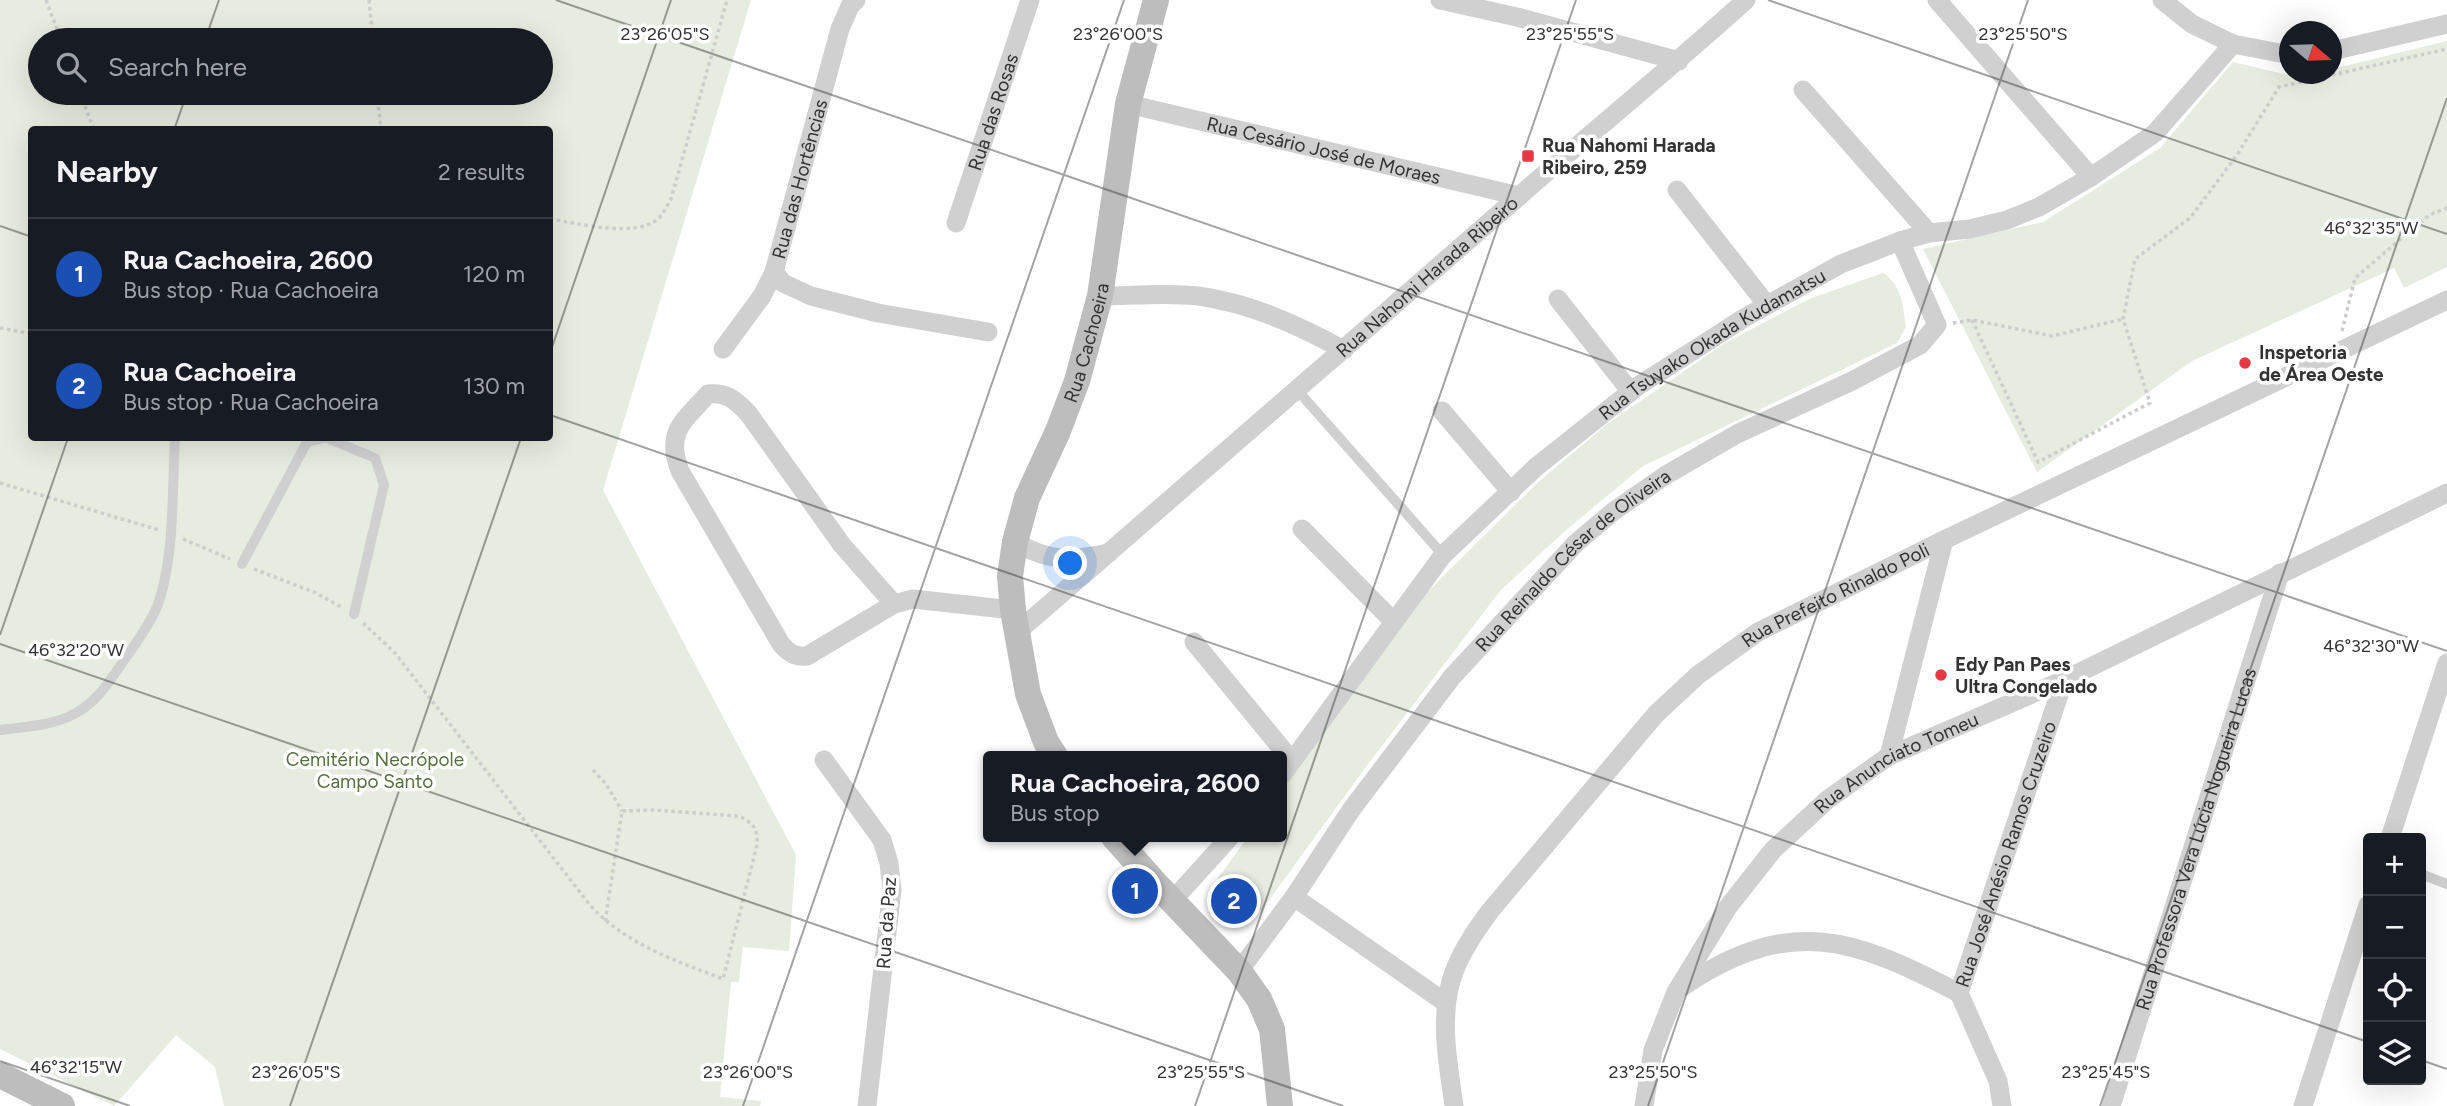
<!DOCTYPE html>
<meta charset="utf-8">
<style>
:root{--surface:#171b24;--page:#20242c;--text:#f1f3f6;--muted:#9ea1a6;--line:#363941;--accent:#e63946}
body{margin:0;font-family:Figtree,sans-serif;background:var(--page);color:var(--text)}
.controls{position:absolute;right:21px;bottom:21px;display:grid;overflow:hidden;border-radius:7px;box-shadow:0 7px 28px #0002}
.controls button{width:63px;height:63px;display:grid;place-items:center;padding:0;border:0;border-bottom:2px solid var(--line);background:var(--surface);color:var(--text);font:35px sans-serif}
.compass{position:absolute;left:2279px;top:21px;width:63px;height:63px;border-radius:50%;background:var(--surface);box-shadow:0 7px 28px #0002;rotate:109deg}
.you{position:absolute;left:1071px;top:564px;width:24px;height:24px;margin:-18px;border:5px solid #fff;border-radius:50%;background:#1a73e8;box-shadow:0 0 0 10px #1a73e833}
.badge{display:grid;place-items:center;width:46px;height:46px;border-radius:50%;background:var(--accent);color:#fff;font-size:23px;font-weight:700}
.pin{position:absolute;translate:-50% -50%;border:4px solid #fff;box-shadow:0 2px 7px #0006}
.popup{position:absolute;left:983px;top:751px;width:304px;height:91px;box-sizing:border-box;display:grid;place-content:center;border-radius:7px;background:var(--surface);filter:drop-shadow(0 2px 5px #0005);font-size:23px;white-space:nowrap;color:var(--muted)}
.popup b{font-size:26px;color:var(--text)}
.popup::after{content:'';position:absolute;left:50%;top:100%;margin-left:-14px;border:14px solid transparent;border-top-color:var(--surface)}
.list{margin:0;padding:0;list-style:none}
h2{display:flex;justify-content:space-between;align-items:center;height:91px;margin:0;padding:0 28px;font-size:30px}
h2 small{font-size:23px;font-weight:400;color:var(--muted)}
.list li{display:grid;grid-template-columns:46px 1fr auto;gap:21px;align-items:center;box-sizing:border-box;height:112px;padding:0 28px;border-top:2px solid var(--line)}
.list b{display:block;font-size:26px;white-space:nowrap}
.list p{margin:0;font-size:23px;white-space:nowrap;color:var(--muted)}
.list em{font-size:23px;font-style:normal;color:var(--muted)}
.icon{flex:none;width:38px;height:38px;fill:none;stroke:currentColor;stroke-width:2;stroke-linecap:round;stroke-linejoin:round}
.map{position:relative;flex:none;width:2447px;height:1106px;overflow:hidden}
.search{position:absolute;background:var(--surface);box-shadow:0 7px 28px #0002;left:28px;top:28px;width:525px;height:77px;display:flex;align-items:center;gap:18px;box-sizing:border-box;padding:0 24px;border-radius:38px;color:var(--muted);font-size:26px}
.panel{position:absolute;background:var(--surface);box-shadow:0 7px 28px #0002;left:28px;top:126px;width:525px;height:315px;border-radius:7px}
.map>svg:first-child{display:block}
</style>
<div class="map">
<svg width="2447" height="1106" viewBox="0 0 2447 1106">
<rect width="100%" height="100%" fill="#fff"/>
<g fill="#e6ecdf" fill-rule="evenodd">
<path d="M 0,0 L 751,0 L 603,490 L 796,855 L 789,951 L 743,947 L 739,982 L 731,982 L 720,1097 L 761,1101 L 760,1106 L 224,1106 L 215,1067 L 176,1035 L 114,1106 L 0,1049 ZM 40,40 L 541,40 L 541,93 L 40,93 ZM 32,130 L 550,130 L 550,438 L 32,438 Z"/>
<path d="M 2447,41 L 2447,267 L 2404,288 L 2394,268 L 2192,361 L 2037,472 L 1923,249 L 2043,222 L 2160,148 L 2233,62 L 2297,77 L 2312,74 L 2332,74 L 2332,69 Z"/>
<path d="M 1883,273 C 1902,285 1903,306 1906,327 L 1897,343 L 1643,466 L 1565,531 L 1500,591 L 1368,764 L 1261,911 L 1218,878 L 1248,837 L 1282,837 L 1282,788 L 1407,612 L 1535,485 L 1607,424 L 1725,343 L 1809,299 Z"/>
</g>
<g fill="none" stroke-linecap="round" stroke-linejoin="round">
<g stroke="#cdcdcd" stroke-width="3.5" stroke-dasharray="3.5 3.5" stroke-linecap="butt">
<path d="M 46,0 L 61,40"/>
<path d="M 369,0 L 373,40"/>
<path d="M 80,93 L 94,130"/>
<path d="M 377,93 L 381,130"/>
<path d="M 550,219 C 577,223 637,239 659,218 C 664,213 667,205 671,199 L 727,0"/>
<path d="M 1972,320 L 2038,462 L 2150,403 L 2123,319 L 2135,259 L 2190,218 L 2237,155 L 2279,87 L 2447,49"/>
<path d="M 1953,323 L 1972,320 L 2052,336 L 2123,319"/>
<path d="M 0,328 L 32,334"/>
<path d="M 2342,331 L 2355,278 L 2429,215 L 2447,208"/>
<path d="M 0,483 L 159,530"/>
<path d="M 183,539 L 230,559"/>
<path d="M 254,569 L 314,592 L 343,608"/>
<path d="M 363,623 L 395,653 L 589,904 C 625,944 674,960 723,979 L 757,845 C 758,829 754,823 739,816 L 652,810 L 622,811 L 605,922"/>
<path d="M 593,770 L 606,784 L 622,811"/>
</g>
<g stroke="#d0d0d0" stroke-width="10">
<path d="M 1298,391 L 1443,555"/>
<path d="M 327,438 L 375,458 L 384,485 L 354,614"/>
<path d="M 242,564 L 307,442 L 324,438"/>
<path d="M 0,730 C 22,727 47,726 68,717 C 93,706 106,687 120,666 C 133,647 148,628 157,607 C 175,559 172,489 175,438"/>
<path d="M 2421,874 L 2447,884"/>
</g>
<g stroke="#d0d0d0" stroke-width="19">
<path d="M 1440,0 L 1517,17 L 1679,61"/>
<path d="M 1937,0 L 2091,177"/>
<path d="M 2162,0 L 2192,24 L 2233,44 L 2290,55"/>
<path d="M 2332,51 L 2447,24"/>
<path d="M 1803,90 L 1929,233"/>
<path id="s1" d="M 1128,104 L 1519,196"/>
<path d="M 1677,190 L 1767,305"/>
<path id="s2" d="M 956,223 L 1030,0"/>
<path d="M 774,272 L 783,283 L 811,296 L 878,313 L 988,332"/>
<path d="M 1100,296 C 1132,296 1166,292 1198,296 C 1250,303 1298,325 1344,350"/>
<path d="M 1558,299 L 1631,392"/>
<path id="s3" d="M 723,349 L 762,296 L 774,272 L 840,29 L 850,6 L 856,0"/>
<path d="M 1442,411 L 1511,492"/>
<path d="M 1302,529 L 1393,621"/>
<path d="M 1015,542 C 1050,562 1070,561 1109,553"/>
<path d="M 894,604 L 842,545 L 748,413 C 735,400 727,392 708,394 C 683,422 665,432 680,471 L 781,644 C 789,653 794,657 807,656 L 894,604 L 913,599 L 1013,610"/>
<path id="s4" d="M 1016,633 C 1184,489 1350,343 1517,198 C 1593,131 1671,68 1746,0"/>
<path d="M 1194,642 L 1292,761"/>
<path d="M 1889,756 L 1944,540"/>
<path d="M 824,760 L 882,840 L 889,863 L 892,890 L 867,1106"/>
<path id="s5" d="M 1282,775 L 1443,555 L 1536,467 L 1638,386 L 1744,318 L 1841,264 L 1900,241 L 1929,233 L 1970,229 L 2007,220 L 2039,207 L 2091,177 L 2155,133 L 2233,44"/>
<path d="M 2390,838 L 2447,663"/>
<path d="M 1294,897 L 1446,1003"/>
<path d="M 1172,901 L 1230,837"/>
<path id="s6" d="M 1239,971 L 1294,897 L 1351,810 L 1452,677 L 1576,543 L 1614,511 L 1666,475 L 1737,434 L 1852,381 L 1920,345 L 1937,325 L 1900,241"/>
<path d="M 1682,987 C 1789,915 1852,937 1959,993"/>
<path id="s7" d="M 1454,1106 C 1448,1062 1438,1015 1454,972 C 1462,950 1476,930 1490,911 L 1656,714 L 1698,675 L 1758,632 L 1944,540 L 2447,300"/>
<path id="s8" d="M 1644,1106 L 1653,1050 L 1676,992 L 1728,907 L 1773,850 L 1827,800 L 1889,756 L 2064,680 L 2447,493"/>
<path id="s9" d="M 2002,1106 L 1998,1081 L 1959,993 L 2064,680"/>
<path id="s10" d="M 2111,1106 L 2280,573"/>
<path d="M 2303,1106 L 2368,905"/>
</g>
<g stroke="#bdbdbd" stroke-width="26">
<path id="s11" d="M 1055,756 L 1046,742 L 1028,694 L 1013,610 L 1010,576 L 1015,542 L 1027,498 L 1058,431 L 1077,381 L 1100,296 L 1128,104 L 1156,0"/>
<path d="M 1114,837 L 1155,883 L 1239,971 L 1259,999 L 1272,1029 L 1280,1106"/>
<path d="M 0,1075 L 62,1106"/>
</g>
</g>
<path fill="none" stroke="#333" stroke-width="2" stroke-opacity="0.45" d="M 556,0 L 2447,651M 1768,0 L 2447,234M 205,40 L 219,0M 174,130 L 187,93M 0,226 L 32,237M 550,353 L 671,0M 550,415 L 2368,1042M 0,635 L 68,438M 0,644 L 1343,1106M 2421,1060 L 2447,1069M 0,1061 L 130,1106M 290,1106 L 521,438M 743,1106 L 1124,0M 1195,1106 L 1576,0M 1648,1106 L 2028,0M 2100,1106 L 2447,98"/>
<g fill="#e63946" stroke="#fff" stroke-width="2.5">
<rect x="1521" y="149" width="14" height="14" rx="3.5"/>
<circle cx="2245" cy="363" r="7"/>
<circle cx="1941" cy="675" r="7"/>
</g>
<g text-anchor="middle" stroke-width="7" stroke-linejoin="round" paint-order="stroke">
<g font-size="19" fill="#333" stroke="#fff">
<text dy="7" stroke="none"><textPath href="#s2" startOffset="117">Rua das Rosas</textPath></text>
<text dy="7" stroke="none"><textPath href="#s1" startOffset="201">Rua Cesário José de Moraes</textPath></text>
<text dy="7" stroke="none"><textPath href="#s3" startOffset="189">Rua das Hortências</textPath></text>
<text dy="7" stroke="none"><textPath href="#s4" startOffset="544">Rua Nahomi Harada Ribeiro</textPath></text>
<text dy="7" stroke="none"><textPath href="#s11" startOffset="434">Rua Cachoeira</textPath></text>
<text dy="7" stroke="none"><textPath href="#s5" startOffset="616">Rua Tsuyako Okada Kudamatsu</textPath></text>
<text dy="7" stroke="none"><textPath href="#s6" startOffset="532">Rua Reinaldo César de Oliveira</textPath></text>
<text dy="7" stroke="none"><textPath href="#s7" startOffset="681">Rua Prefeito Rinaldo Poli</textPath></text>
<text dy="7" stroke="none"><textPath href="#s8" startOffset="444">Rua Anunciato Tomeu</textPath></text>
<text dy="7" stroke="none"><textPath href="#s10" startOffset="280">Rua Professora Vera Lúcia Nogueira Lucas</textPath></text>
<text dy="7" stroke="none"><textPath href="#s9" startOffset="268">Rua José Anésio Ramos Cruzeiro</textPath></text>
<text transform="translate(886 923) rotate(-86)" y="7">Rua da Paz</text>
</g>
<g font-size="19" font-weight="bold" fill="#333" stroke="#fff" text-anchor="start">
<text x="1542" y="152">Rua Nahomi Harada<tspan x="1542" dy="22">Ribeiro, 259</tspan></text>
<text x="2259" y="359">Inspetoria<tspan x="2259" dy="22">de Área Oeste</tspan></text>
<text x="1955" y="671">Edy Pan Paes<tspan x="1955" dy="22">Ultra Congelado</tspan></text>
</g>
<g font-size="19" fill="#56703f" stroke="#fff">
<text x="375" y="766">Cemitério Necrópole<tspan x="375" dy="22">Campo Santo</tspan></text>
</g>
</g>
<g font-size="18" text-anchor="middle" fill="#333" stroke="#fff" stroke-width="7" stroke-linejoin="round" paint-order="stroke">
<text x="665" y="40">23°26'05"S</text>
<text x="1118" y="40">23°26'00"S</text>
<text x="1570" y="40">23°25'55"S</text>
<text x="2023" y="40">23°25'50"S</text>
<text x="2371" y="234">46°32'35"W</text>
<text x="2371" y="652">46°32'30"W</text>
<text x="76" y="656">46°32'20"W</text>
<text x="76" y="1073">46°32'15"W</text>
<text x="296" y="1078">23°26'05"S</text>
<text x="748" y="1078">23°26'00"S</text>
<text x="1201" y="1078">23°25'55"S</text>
<text x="1653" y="1078">23°25'50"S</text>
<text x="2106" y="1078">23°25'45"S</text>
</g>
</svg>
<div class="controls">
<button>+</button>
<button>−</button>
<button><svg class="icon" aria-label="locate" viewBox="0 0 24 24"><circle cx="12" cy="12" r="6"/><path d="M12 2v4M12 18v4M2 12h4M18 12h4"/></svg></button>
<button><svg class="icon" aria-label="layers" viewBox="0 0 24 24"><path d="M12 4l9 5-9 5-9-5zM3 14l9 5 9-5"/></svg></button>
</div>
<svg class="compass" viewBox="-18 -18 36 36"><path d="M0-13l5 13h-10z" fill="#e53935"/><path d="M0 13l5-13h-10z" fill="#9ea1a6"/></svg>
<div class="you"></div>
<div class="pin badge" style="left:1135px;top:891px;background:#1a4fb4">1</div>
<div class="popup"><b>Rua Cachoeira, 2600</b>Bus stop</div>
<div class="pin badge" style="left:1234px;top:901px;background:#1a4fb4">2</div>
<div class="search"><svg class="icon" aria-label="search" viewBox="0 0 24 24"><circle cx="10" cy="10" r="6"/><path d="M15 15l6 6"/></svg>Search here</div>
<section class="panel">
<h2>Nearby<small>2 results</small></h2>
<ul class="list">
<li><span class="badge" style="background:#1a4fb4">1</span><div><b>Rua Cachoeira, 2600</b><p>Bus stop · Rua Cachoeira</p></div><em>120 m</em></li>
<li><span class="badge" style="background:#1a4fb4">2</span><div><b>Rua Cachoeira</b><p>Bus stop · Rua Cachoeira</p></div><em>130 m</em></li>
</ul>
</section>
</div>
